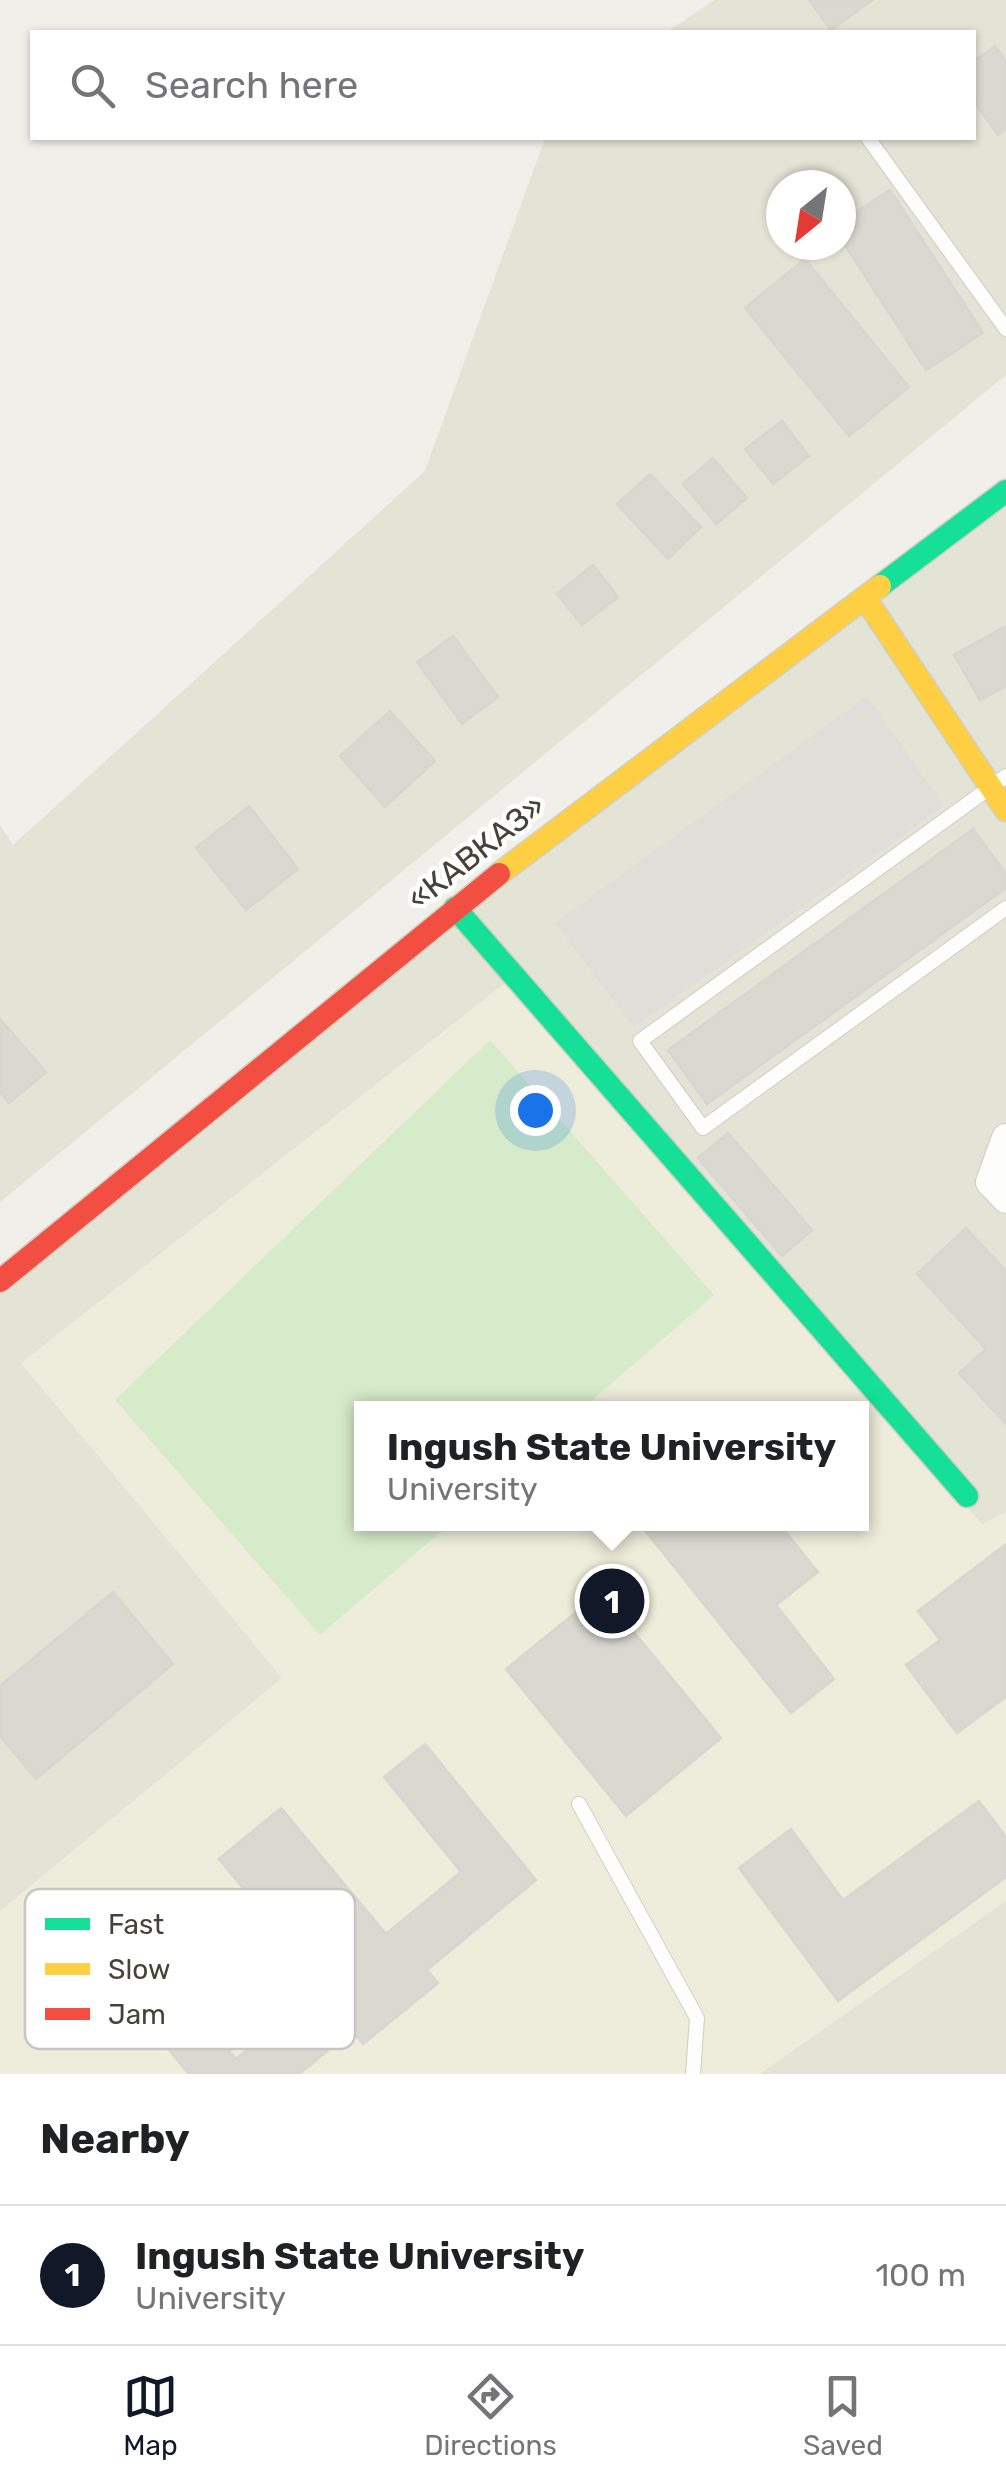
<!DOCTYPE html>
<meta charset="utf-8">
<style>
:root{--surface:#fff;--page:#f6f6f6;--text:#202124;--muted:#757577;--line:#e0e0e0;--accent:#111827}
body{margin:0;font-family:Rubik,sans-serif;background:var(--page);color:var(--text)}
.compass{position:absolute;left:766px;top:170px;width:90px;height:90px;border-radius:50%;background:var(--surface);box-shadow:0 2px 8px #0004;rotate:210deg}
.you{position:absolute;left:535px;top:1110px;width:35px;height:35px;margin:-25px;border:8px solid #fff;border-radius:50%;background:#1a73e8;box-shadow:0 0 0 15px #1a73e833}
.badge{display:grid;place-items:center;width:65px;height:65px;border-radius:50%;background:var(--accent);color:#fff;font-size:32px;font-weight:700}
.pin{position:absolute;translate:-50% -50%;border:5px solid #fff;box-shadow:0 2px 10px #0006}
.popup{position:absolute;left:354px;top:1401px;width:515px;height:130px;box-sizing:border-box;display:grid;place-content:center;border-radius:0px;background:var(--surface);filter:drop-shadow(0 2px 8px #0005);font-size:32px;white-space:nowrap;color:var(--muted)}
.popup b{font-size:38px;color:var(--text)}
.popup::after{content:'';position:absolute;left:50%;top:100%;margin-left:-20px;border:20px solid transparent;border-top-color:var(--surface)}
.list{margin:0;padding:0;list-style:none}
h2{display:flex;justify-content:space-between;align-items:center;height:130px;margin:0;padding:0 40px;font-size:42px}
h2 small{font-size:32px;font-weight:400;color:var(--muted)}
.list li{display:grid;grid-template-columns:65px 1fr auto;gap:30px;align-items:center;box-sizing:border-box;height:140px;padding:0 40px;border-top:2px solid var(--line)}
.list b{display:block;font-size:38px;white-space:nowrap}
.list p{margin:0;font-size:32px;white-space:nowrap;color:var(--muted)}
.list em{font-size:32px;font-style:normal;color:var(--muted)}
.icon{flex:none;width:55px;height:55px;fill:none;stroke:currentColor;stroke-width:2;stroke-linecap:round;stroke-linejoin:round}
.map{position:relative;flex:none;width:1006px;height:2074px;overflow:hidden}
.search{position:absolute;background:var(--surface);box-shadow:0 2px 8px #0004;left:30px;right:30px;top:30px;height:110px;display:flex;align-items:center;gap:25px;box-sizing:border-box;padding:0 35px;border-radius:0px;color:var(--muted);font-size:38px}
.sheet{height:270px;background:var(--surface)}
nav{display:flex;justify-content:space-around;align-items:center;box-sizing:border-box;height:140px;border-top:2px solid var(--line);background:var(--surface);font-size:28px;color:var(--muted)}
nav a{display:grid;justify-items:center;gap:5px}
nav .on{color:var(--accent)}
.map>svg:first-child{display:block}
</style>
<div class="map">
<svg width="1006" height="2074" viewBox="0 0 1006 2074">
<rect width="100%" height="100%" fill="#f0efe9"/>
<g fill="#e3e3d6" fill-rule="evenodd">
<path d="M 714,0 L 1006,0 L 1006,375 L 0,1202 L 0,825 L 13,845 L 425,471 L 545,138 L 974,138 L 974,32 L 667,32 ZM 781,185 L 841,185 L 841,245 L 781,245 Z"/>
<path d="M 1006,491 L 1006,2074 L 0,2074 L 0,1281 ZM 362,1408 L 862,1408 L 862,1524 L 362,1524 Z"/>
</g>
<path fill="#eeeddb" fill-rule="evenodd" d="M 505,983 L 982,1524 L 1006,1512 L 1006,1901 L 760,2074 L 0,2074 L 0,1911 L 282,1678 L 21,1363 ZM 362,1408 L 862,1408 L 862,1524 L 362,1524 Z"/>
<path fill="#d6ebc9" d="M 490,1040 L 714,1295 L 583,1408 L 362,1408 L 362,1524 L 450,1524 L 320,1635 L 115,1400 Z"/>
<path fill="#dfded9" d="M 867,696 L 944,806 L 634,1027 L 555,923 Z"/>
<g fill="#d9d8d1" stroke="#d8d7cf" stroke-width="2.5">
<path d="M 809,0 L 872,0 L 831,30 Z"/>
<path d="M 995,46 L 1006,61 L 1006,129 L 998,135 L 974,101 L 974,61 Z"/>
<path d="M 890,190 L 983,333 L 926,370 L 841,239 L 841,222 Z"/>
<path d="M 805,259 L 909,387 L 849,436 L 745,308 Z"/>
<path d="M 782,421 L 809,456 L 773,484 L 745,449 Z"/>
<path d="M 713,458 L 747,498 L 716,524 L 683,484 Z"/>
<path d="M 650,474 L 701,527 L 668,559 L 617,504 Z"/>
<path d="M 593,565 L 618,597 L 582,625 L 557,594 Z"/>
<path d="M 1006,626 L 1006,686 L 980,700 L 954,655 Z"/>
<path d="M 453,636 L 498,697 L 462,724 L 417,662 Z"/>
<path d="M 390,711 L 435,761 L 385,807 L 340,756 Z"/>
<path d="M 249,806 L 298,869 L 246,910 L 196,848 Z"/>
<path d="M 973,829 L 1006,874 L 1006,888 L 707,1104 L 668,1050 Z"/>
<path d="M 0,1019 L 46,1072 L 9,1103 L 0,1092 Z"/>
<path d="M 728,1133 L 812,1230 L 782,1256 L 698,1158 Z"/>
<path d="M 966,1228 L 1006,1271 L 1006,1424 L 959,1373 L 986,1349 L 917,1274 Z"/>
<path d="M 640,1524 L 779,1524 L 818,1572 L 776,1605 L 834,1679 L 791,1713 Z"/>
<path d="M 1006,1544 L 1006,1697 L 957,1733 L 906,1665 L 940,1640 L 918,1611 Z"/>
<path d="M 113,1592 L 173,1664 L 36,1779 L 0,1736 L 0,1686 Z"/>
<path d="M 601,1592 L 721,1738 L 626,1816 L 506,1669 Z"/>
<path d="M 425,1744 L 536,1880 L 427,1970 L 438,1983 L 363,2044 L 352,2031 L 299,2074 L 189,2074 L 122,1992 L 156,1963 L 236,2059 L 324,1987 L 219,1859 L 281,1808 L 386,1934 L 461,1872 L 384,1777 Z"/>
<path d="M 979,1801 L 1006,1837 L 1006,1877 L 838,2001 L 739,1868 L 791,1829 L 843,1900 Z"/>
</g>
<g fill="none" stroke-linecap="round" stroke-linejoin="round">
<g stroke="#cecdc6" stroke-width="16">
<g id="lane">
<path d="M 868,138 L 1006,329"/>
<path d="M 1006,776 L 640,1041 L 703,1128 L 1006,908"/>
<path d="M 579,1804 L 697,2018 L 693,2074"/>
</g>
</g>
<g stroke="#cecdc6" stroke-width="30">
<path id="street" d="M 1006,1138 L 990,1182 L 1006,1199"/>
</g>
<g stroke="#d0cfc2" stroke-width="25">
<g id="fast">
<path d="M 880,586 L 1006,491"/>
<path d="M 455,908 L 967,1496"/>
</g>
</g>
<g stroke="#d0cfc2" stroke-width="25">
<g id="slow">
<path d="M 865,598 L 1006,810"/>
<path d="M 499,874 L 880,586"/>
</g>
</g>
<g stroke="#d0cfc2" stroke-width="25">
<path id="jam" d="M 0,1281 L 499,874"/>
</g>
<use href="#lane" stroke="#fdfdfc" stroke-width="14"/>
<use href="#street" stroke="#fdfdfc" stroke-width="28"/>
<use href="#fast" stroke="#16e098" stroke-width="22"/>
<use href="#slow" stroke="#ffcf43" stroke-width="22"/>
<use href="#jam" stroke="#f24e42" stroke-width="22"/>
</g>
<g text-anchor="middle" stroke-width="9" stroke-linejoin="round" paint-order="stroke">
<g font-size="32" fill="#454335" stroke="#fff">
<text transform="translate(476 852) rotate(-38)" y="11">«КАВКАЗ»</text>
</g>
</g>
<rect x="25" y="1889" width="330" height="160" rx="15" fill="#fff" stroke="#c7c7c2" stroke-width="2.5"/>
<rect x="45" y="1918" width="45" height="12" fill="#16e098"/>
<rect x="45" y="1963" width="45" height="12" fill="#ffcf43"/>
<rect x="45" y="2008" width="45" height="12" fill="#f24e42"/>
<g font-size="28" fill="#454335">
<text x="108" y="1934">Fast</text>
<text x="108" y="1979">Slow</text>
<text x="108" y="2024">Jam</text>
</g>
</svg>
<svg class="compass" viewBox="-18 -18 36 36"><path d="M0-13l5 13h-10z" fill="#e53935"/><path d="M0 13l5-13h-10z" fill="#757577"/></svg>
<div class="you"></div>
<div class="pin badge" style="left:612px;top:1601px">1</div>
<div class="popup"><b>Ingush State University</b>University</div>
<div class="search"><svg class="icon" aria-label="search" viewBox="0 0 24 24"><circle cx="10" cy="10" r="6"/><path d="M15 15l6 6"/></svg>Search here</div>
</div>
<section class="sheet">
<h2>Nearby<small></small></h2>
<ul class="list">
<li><span class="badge">1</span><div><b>Ingush State University</b><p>University</p></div><em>100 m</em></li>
</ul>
</section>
<nav>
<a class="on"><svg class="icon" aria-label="map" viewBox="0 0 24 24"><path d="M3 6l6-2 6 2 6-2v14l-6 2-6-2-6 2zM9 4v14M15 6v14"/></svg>Map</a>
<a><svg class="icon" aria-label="directions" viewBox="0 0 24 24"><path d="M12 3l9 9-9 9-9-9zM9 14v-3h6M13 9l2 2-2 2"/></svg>Directions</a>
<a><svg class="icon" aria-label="saved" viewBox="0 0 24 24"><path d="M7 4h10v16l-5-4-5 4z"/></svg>Saved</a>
</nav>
